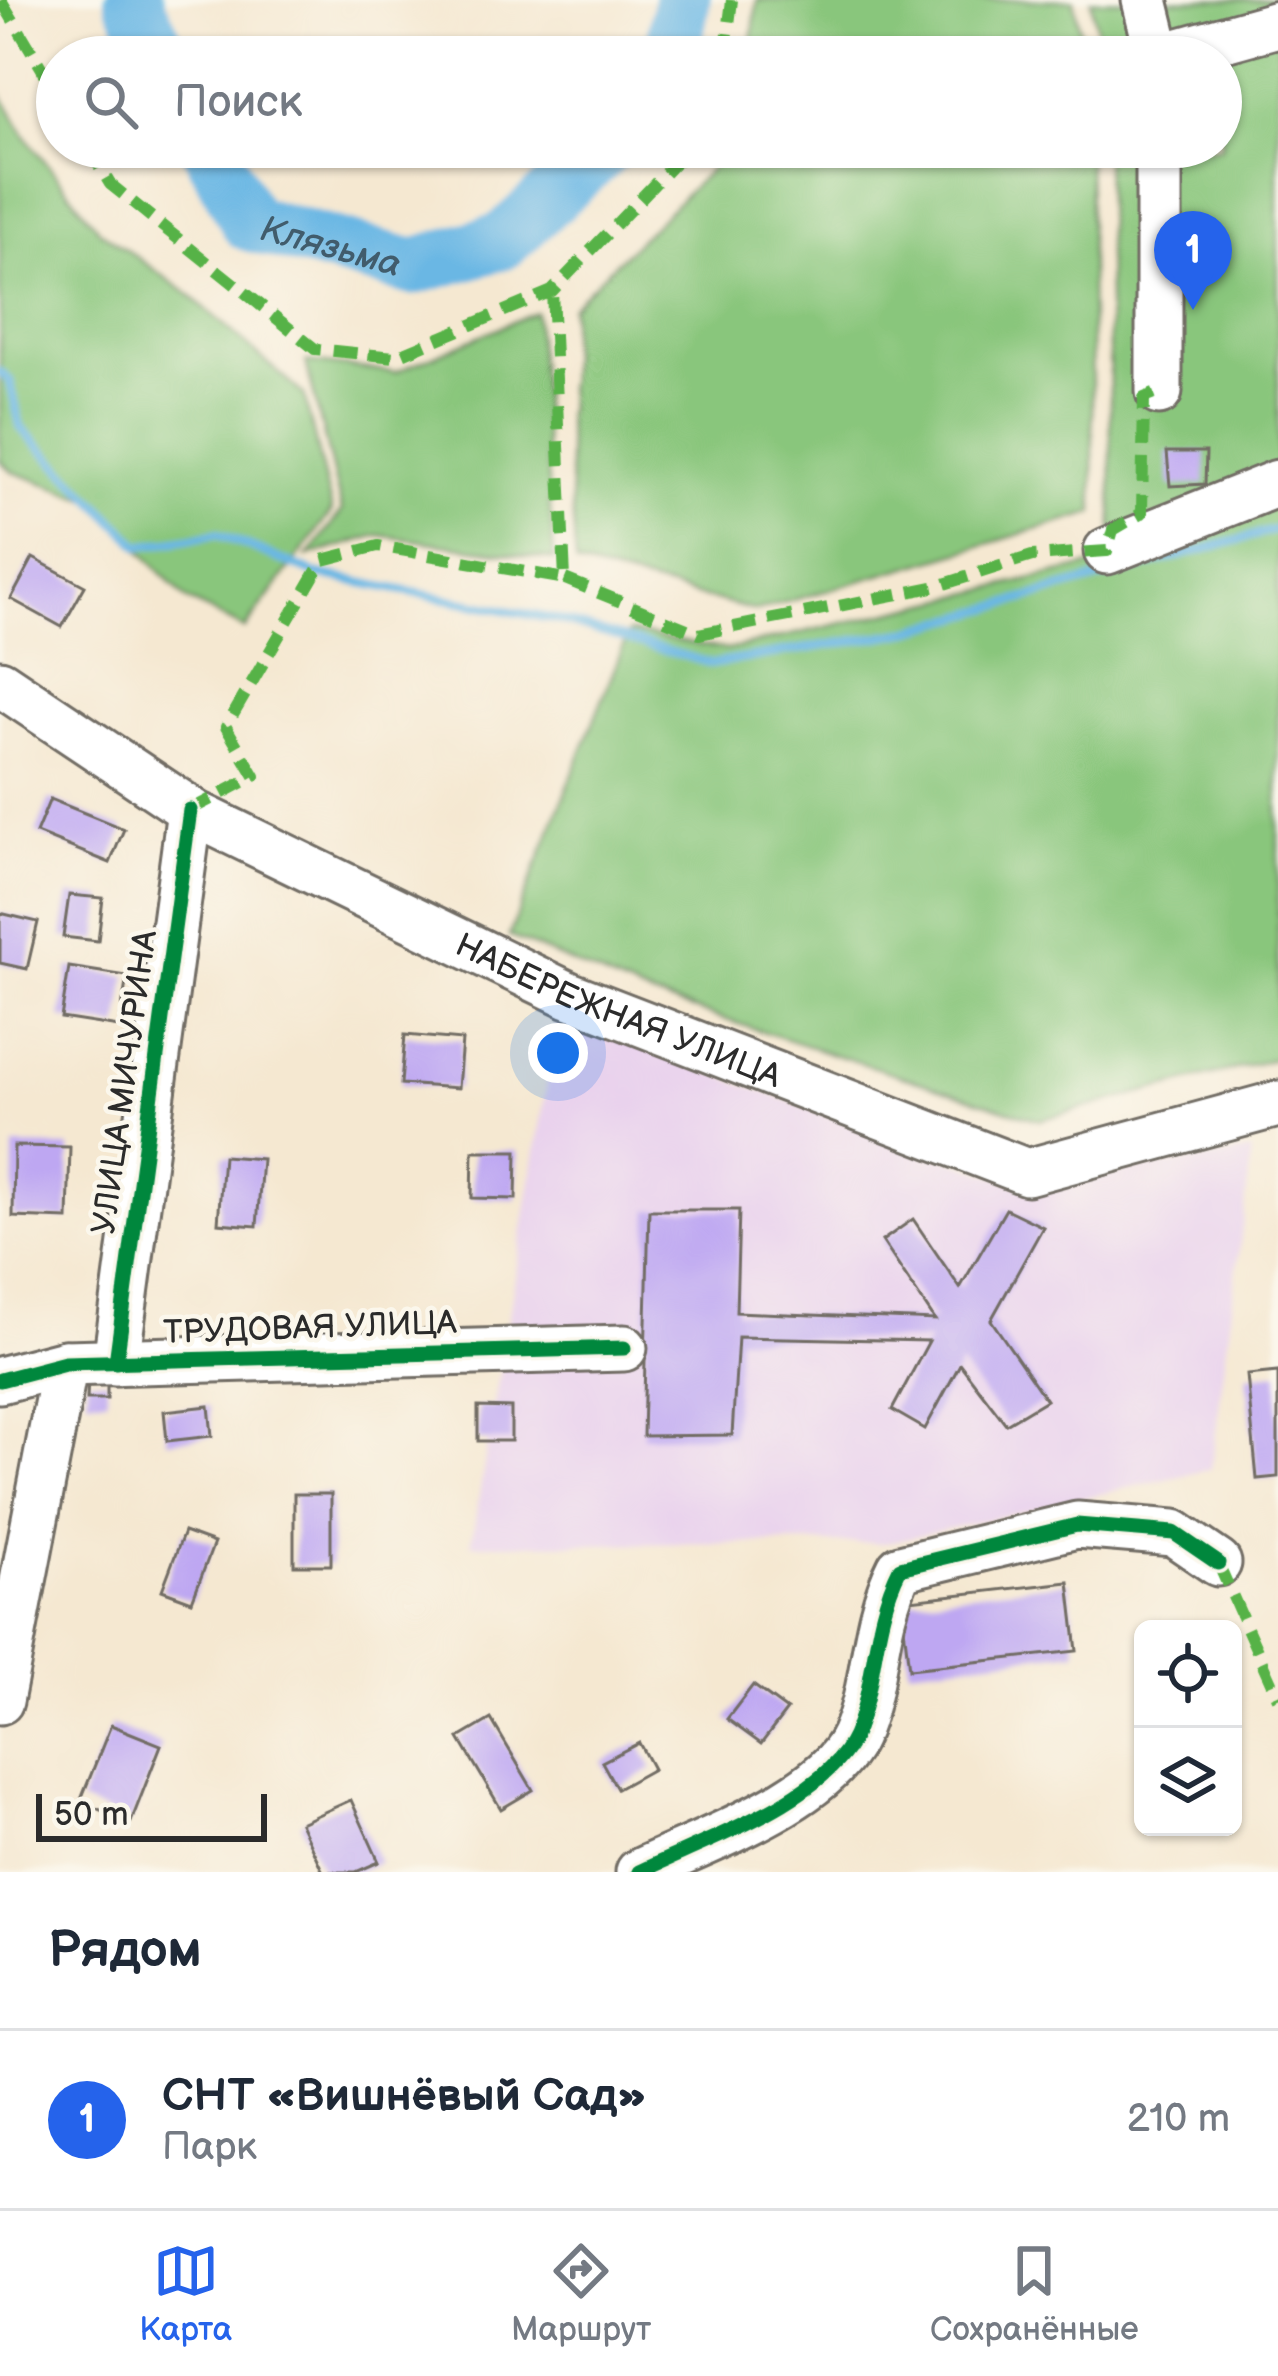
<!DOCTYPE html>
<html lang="ru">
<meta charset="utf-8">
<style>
:root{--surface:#fff;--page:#f2f2f3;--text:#1f2937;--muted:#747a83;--line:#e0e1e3;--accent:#2563eb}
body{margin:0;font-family:"Balsamiq Sans",sans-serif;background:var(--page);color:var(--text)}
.controls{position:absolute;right:36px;bottom:36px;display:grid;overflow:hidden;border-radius:18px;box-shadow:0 3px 9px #0004}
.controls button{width:108px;height:108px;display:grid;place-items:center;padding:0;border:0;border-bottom:3px solid var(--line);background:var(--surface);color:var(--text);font:60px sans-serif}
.scale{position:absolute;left:36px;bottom:30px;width:231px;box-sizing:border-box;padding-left:12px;border:6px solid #2b2b2b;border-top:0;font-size:33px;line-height:42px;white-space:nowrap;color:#2b2b2b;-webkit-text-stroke:9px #fbf7ec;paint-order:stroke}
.you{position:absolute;left:558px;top:1053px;width:42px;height:42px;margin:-30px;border:9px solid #fff;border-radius:50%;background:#1a73e8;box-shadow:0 0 0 18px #1a73e833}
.badge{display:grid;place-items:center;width:78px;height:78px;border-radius:50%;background:var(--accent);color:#fff;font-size:39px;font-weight:700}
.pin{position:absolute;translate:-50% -99px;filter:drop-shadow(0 3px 6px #0008)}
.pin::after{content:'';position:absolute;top:63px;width:42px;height:36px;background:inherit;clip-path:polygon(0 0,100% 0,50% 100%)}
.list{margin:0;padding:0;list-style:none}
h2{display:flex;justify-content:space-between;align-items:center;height:156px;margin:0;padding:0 48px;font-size:51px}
h2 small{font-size:39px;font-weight:400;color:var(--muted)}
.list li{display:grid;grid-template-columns:78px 1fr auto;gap:36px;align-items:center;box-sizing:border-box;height:180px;padding:0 48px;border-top:3px solid var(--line)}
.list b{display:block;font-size:45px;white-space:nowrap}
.list p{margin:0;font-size:39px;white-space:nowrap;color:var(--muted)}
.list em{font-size:39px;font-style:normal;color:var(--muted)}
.icon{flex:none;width:66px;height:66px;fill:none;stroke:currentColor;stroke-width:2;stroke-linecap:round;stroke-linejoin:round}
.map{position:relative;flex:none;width:1278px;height:1872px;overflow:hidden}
.search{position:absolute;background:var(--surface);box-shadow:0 3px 9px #0004;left:36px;right:36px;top:36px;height:132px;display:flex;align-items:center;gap:30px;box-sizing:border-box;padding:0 42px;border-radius:66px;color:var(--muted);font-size:45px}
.sheet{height:336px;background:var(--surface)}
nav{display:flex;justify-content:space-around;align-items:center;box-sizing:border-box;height:168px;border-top:3px solid var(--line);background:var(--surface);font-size:33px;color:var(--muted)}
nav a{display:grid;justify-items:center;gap:6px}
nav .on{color:var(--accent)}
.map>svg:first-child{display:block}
</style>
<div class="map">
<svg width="1278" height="1872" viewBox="0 0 1278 1872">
<rect width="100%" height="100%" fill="#fbf7ec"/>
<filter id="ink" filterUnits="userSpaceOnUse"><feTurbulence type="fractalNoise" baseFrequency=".00833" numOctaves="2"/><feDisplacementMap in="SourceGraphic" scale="24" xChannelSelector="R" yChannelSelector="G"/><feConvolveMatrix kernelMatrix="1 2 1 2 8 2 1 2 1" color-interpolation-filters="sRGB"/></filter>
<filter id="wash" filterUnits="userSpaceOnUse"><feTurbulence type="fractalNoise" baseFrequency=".004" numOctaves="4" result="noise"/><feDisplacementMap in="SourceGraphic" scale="48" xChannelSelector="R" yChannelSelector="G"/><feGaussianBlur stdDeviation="2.7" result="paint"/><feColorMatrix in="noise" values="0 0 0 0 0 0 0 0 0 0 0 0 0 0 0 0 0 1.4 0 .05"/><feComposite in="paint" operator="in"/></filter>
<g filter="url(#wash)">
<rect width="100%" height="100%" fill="#f5e8d1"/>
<path fill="#e9d2ed" d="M 558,1017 L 1025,1187 L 1252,1151 L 1211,1469 L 885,1543 L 471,1544 Z"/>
<g fill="#89c67c" stroke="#5a7854" stroke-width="3">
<path d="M 757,0 L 1074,0 L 1085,57 L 750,57 Z"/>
<path d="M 1091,0 L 1278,0 L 1278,473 L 1113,541 L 1105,147 L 1221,147 L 1221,57 L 1103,57 Z"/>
<path d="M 0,92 L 26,137 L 99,230 L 190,295 L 304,395 L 332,511 L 245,629 L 186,599 L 94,501 L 13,472 L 0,461 Z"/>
<path d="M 733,147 L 1088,147 L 1094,513 L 756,611 L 576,564 L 566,418 L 571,307 Z"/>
<path d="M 535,312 L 554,560 L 378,535 L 308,556 L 342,511 L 306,362 L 396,372 Z"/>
<path d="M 1278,502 L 1278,1058 L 1039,1120 L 639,992 L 509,936 L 629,632 L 727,650 L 1111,561 Z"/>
</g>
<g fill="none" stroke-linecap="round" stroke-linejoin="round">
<path stroke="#6ab7e4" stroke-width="9" d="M 0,372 L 10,381 L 21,428 L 140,546 L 217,534 L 316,574 L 558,620 L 713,664 L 901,633 L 1278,529"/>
<g stroke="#6ab7e4" stroke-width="57">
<path d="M 133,0 L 162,57"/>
<path d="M 671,57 L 682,0"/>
<path id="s1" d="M 209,147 L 249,223 L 412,267 L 503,241 L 606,147"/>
</g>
</g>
<g id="blocks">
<g fill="#bea7f2">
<path d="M 1167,452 L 1206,452 L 1205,484 L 1170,486 Z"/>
<path d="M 33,558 L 85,586 L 62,627 L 11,599 Z"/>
<path d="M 50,799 L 124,829 L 110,863 L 36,833 Z"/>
<path d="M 69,895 L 103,898 L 98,941 L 63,937 Z"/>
<path d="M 0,913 L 38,922 L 27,969 L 0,963 Z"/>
<path d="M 69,967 L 127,976 L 119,1027 L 61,1018 Z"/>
<path d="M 405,1035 L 462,1040 L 458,1088 L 401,1084 Z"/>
<path d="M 14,1146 L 70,1147 L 68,1219 L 13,1217 Z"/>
<path d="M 473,1151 L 517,1151 L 516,1199 L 472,1198 Z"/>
<path d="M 223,1156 L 262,1159 L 257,1226 L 218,1223 Z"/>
<path d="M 1006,1209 L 1043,1227 L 991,1320 L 1046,1400 L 1006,1424 L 960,1364 L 925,1429 L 892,1410 L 929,1341 L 738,1337 L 732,1435 L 643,1436 L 649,1210 L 739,1210 L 736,1312 L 935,1320 L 882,1241 L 913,1219 L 960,1288 Z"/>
<path d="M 1278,1372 L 1278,1477 L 1257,1479 L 1247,1375 Z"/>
<path d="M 88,1379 L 107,1380 L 107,1399 L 87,1399 Z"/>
<path d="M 209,1406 L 212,1436 L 167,1441 L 164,1411 Z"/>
<path d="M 478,1407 L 511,1408 L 511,1441 L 478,1441 Z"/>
<rect x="294" y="1494" width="37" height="71"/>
<path d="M 184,1532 L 214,1543 L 192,1601 L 162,1590 Z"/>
<path d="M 1069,1582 L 1077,1651 L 909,1669 L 901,1601 Z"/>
<path d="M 753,1685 L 787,1710 L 761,1744 L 727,1719 Z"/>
<path d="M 491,1719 L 533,1790 L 501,1809 L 459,1738 Z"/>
<path d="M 111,1725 L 161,1745 L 131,1822 L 80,1802 Z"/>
<path d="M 639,1743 L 653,1769 L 617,1789 L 602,1762 Z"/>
<path d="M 351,1800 L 379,1862 L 356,1872 L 323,1872 L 300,1823 Z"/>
</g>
</g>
</g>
<g filter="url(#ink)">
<use href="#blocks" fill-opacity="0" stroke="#726d65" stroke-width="3"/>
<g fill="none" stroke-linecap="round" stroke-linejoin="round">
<g stroke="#726d65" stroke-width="51">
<g id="minor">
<path d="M 1145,0 L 1159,57"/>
<path d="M 1159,57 L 1278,24"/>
<path d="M 1159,147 L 1159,392"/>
<path d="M 1107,551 L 1278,483"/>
<path id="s2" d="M 0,683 L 196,814 L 569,995 L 1027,1172 L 1278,1104"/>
<path d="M 116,1362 L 190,810"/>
<path d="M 0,1380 L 65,1363 L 624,1348"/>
<path d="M 0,1701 L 65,1363"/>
<path d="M 639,1872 C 701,1842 825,1800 854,1736 C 877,1685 871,1625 900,1568 L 1077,1525 L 1174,1533 L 1218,1563"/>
</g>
</g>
<use href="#minor" stroke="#fff" stroke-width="45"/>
<g stroke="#56b246" stroke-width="12" stroke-dasharray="24 12" stroke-linecap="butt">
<path d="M 1,0 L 57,94"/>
<path d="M 725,57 L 732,0"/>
<path d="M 88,147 L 110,184 L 315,349 L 395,357 L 552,291 L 690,147"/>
<path d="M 565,579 L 699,634 L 938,586 L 1032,556 L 1107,551 L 1113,530 L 1142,513 L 1144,398 L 1159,392"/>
<path d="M 190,810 L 255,776 L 226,727 L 323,560 L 378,546 L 565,579 L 552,291"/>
<path d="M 1218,1563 L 1278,1698"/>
</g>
<g stroke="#fbf7ec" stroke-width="22">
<g id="cycleway">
<path d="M 116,1362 L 190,810"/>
<path d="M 0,1380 L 65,1363 L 624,1348"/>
<path d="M 639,1872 C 701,1842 825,1800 854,1736 C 877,1685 871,1625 900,1568 L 1077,1525 L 1174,1533 L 1218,1563"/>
</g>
</g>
<use href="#cycleway" stroke="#00873e" stroke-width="15"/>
</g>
</g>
<g text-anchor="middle" stroke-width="9" stroke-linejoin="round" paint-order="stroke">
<g font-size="33" fill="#2b2b2b" stroke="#fbf7ec">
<text dy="12" stroke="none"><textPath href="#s2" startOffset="702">НАБЕРЕЖНАЯ УЛИЦА</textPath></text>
<text transform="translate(123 1082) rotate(-82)" y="12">УЛИЦА МИЧУРИНА</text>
<text transform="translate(310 1326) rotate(-2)" y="12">ТРУДОВАЯ УЛИЦА</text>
</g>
<g font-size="36" font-style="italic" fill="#415c6c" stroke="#fbf7ec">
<text dy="13" stroke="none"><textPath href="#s1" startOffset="171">Клязьма</textPath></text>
</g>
</g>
</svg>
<div class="controls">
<button><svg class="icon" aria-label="locate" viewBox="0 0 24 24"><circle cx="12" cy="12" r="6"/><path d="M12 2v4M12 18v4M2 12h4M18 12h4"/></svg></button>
<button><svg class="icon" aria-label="layers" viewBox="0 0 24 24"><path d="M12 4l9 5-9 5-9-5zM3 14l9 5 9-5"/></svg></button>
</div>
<div class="scale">50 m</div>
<div class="you"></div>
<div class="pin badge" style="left:1193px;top:310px">1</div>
<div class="search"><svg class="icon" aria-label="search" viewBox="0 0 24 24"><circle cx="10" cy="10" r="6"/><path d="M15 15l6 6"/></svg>Поиск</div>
</div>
<section class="sheet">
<h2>Рядом<small></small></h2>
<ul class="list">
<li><span class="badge">1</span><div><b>СНТ «Вишнёвый Сад»</b><p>Парк</p></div><em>210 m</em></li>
</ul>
</section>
<nav>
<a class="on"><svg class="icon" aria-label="map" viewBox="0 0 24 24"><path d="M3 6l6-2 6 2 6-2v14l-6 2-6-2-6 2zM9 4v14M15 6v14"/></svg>Карта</a>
<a><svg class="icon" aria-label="directions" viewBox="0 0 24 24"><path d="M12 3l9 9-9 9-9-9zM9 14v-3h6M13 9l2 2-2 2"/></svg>Маршрут</a>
<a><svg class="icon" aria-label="saved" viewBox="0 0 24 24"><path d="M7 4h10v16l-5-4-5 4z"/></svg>Сохранённые</a>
</nav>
